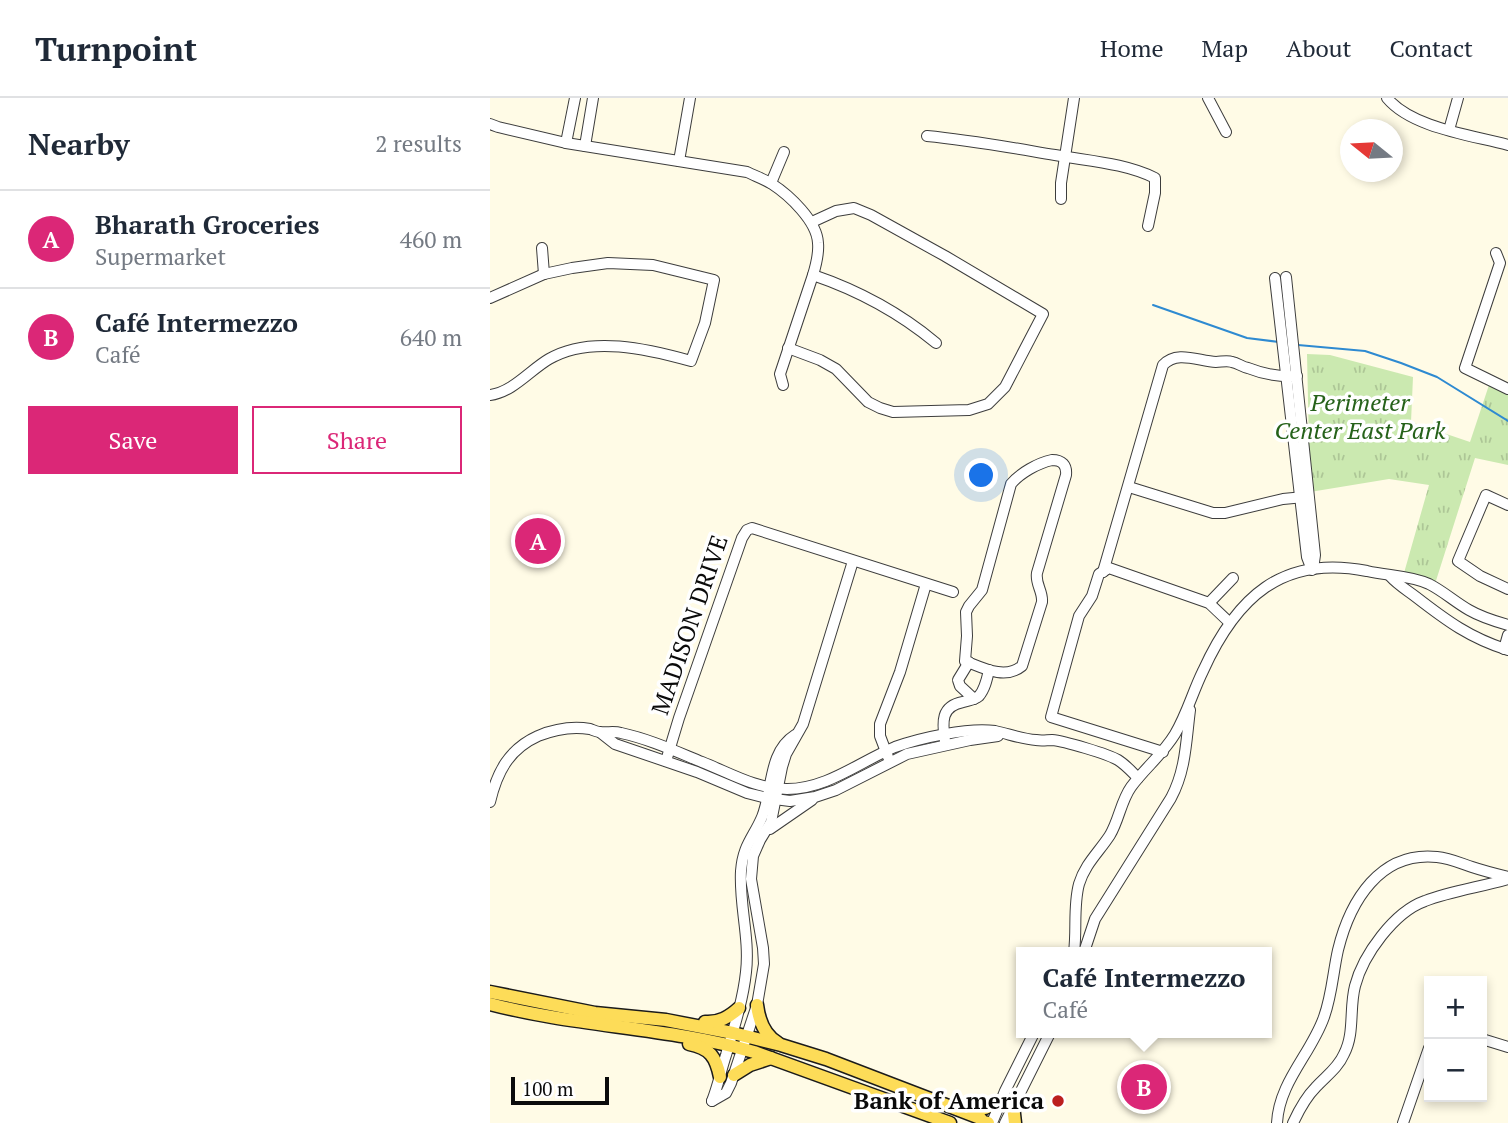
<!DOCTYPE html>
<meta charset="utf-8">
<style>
:root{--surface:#fff;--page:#f6f6f7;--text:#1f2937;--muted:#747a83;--line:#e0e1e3;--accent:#db2777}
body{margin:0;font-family:"PT Serif",serif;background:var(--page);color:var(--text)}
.controls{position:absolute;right:21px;bottom:21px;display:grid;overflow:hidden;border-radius:0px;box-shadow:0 4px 10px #0003}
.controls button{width:63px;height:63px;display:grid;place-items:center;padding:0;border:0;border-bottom:2px solid var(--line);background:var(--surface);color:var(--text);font:35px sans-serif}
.compass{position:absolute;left:850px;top:21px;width:63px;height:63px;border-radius:50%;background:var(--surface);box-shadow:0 4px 10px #0003;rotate:288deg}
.scale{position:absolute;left:21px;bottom:18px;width:98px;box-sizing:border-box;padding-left:7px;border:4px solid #0a0a0a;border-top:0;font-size:19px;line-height:24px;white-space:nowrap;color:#0a0a0a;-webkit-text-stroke:5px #fff;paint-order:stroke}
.you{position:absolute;left:492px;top:378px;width:24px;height:24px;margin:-18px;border:5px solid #fff;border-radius:50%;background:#1a73e8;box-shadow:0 0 0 10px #1a73e833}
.badge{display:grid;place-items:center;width:46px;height:46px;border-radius:50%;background:var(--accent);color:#fff;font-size:23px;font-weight:700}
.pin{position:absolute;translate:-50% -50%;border:4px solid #fff;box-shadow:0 2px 7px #0006}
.popup{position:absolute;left:526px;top:849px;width:256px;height:91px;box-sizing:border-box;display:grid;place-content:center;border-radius:0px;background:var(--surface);filter:drop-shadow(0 2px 5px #0005);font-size:23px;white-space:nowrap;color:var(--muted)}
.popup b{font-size:26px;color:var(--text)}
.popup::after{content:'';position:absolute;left:50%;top:100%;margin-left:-14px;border:14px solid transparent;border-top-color:var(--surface)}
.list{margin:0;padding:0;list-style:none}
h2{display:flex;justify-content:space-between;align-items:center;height:91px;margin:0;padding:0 28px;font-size:30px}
h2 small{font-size:23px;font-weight:400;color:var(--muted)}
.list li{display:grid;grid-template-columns:46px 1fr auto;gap:21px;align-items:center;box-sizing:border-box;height:98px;padding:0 28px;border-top:2px solid var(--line)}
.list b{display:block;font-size:26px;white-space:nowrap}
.list p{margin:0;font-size:23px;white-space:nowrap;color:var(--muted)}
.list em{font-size:23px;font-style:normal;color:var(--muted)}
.actions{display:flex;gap:14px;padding:21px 28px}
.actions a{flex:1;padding:16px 0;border:2px solid var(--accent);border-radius:0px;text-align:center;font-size:24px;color:var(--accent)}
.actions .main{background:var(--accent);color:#fff}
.map{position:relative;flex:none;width:1018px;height:1025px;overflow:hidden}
header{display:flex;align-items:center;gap:42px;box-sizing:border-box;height:98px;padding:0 35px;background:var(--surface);border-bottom:2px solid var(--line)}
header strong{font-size:33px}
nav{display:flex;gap:38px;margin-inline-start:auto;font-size:24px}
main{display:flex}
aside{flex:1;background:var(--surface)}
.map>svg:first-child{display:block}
</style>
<header>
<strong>Turnpoint</strong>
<nav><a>Home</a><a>Map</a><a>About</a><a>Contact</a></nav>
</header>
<main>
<aside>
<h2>Nearby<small>2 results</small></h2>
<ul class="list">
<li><span class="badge">A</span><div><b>Bharath Groceries</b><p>Supermarket</p></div><em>460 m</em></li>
<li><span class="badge">B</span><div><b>Café Intermezzo</b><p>Café</p></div><em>640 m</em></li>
</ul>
<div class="actions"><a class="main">Save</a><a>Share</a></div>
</aside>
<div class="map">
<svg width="1018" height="1025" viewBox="0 0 1018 1025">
<defs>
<pattern id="grass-tufts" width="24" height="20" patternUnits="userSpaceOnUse" patternTransform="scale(1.75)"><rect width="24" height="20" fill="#cbe9b0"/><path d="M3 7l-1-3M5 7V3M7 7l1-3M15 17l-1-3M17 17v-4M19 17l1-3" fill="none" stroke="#adc696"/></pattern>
</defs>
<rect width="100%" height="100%" fill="#fffbe6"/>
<path fill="url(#grass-tufts)" d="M 817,256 L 840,257 L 923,279 L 921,324 L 980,344 L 1000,284 L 1018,293 L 1018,367 L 985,360 L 944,489 L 914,475 L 939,387 L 899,381 L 820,394 Z"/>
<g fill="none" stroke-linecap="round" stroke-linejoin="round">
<g stroke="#2e8ad1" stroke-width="2">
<path d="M 663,207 L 757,240 L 789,244"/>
<path d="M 808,247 L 875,253 L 911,265 L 947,279 L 1018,323"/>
</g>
<g stroke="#3d3d3d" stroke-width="12">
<g id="minor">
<path d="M 718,0 L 736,34"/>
<path d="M 897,0 C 922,30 981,37 1018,47"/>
<path d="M 0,26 L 8,29 L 76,45 L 257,74 C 265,78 274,81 282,86 C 299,97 327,123 328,145 C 329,155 326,167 323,177 L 290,276 L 293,287"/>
<path d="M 959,32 L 968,0"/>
<path d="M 437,38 C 480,42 523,50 565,57 C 598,63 635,65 665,80 L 665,95 L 658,128"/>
<path d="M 76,45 L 85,0"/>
<path d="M 95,48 L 103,0"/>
<path d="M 189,63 L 200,0"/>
<path d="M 281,85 L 294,54"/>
<path d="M 571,101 L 571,85 L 584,0"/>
<path d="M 52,150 L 54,176"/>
<path d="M 1006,155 L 1010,165 L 975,270 L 1018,291"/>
<path d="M 323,177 C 367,192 410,215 446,245"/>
<path d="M 796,179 L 825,457 L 823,471"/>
<path d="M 785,180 L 817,459 L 822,472"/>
<path d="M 0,200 L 54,176 L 82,170 L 118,165 L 163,167 L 224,182 L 215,225 L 201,263 C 158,251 100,237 59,261 C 40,272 23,294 0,297"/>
<path d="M 298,250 L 330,262 L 346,271 L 378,304 L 390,310 L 403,314 L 479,312 L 498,306 L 515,289 L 553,216 L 455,158 L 381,117 L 364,110 L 346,113 L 322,124"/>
<path d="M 562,362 C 572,362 577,367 576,377 L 547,475 C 545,486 553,493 552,504 L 532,568 C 515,582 493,570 475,563 L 477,538 L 476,514 L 479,508 L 492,492 L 521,386 C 530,375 548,365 562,362 Z"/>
<path d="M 639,389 L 723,415 L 735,415 L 793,401 L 814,399"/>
<path d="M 1018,407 L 996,397 L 968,463 L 990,478 L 1018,491"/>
<path d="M 613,474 L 673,267 C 687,252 708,263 726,264 C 731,264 737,262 742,264 C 748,265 752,269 758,270 C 773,276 790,279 807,278"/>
<path d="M 900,478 C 908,487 917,492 926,499 C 957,523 980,540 1018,552"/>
<path d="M 719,505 L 743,480"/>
<path d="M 1014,551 L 1018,537"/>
<path d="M 479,564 L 468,582 L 470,588 L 484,601"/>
<path d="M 111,635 L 125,646 L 207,674 L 257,695 L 277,700 L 300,703 L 325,699 L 346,692 L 417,656 L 480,642 L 508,638"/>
<path d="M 455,643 C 452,624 451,608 473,604 C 479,602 484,602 489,598 C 495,591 497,581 499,572"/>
<path d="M 673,654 L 561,619 L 589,518 L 602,498 L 609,476 L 619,470 L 719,505 L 739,524"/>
<path d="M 398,659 L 390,638 L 390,626 L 410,574 L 436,486"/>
<path d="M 176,663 L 189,620 L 252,440 L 257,432 L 262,430 L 463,494"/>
<path d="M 0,704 C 7,674 19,651 48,638 C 65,631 82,628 100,631 C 103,632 107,634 110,634 C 117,635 124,633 131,635 C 159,641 185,653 212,664 C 240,675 266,691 297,691 C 337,691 369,664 405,649 C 430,640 479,629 505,633 C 519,636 532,641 546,642 C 552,643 557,642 562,642 C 574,643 618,656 628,662 C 636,667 642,674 648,680"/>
<path d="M 280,731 L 322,702"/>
<path d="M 584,854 C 587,832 583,808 589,786 C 595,766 609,754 620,737 C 629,722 631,703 641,689 C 655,670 673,656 685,636 C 697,616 703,593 713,573 C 746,500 792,456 877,473 C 898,478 919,477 939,486 C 953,493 965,504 979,512 C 991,519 1004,523 1018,527"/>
<path d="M 594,854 L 605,821 L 681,700 C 696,672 696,643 700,612"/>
<path d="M 992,941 L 1018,949"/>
<path d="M 222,1003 L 236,995 L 241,985 L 267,907 L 274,866 L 273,850 L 261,781 L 263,758 L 270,742 L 281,724 L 292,669 L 296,656 L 313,626 L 363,463"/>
<path d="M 222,1003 C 228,988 231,972 236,957 C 244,930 253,902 256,874 C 260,840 249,807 251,773 C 253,747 263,740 272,719 C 283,692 278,654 305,637"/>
<path d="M 502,1025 L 515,993 L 544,935"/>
<path d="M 515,1025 L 560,935"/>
<path d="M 787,1025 C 789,984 821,956 834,919 C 842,897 843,874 848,852 C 860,803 890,753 947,759 C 959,760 970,765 982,769 C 994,773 1006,776 1018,779"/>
<path d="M 803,1025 C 809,1012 816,999 826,989 C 836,978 848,970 854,956 C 865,935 859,911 865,888 C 873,857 904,814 935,803 C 961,793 991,789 1018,781"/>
<path d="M 913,1025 L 939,950"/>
</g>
</g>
<g stroke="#1b1b1b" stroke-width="15">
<g id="major">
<path d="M 0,894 L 105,915 L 176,922 L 243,935 L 291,947 L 336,961 L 490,1020 L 493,1024 L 498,1025"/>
<path d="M 0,906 C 87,929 178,929 264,954 L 460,1025"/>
<path d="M 267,907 C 269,923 274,937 288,945"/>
<path d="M 215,924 C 229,925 239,919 249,910"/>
<path d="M 199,946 C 220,950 226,959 230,979"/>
<path d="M 244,977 L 260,967 L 281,960"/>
<path d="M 523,1007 L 525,1025"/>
<path d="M 478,1014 L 495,1010 L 510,1003"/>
</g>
</g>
<use href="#minor" stroke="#fff" stroke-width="10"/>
<use href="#major" stroke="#fddc58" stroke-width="12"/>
</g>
<circle fill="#bc1f20" stroke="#fff" stroke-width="2.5" cx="568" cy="1003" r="7"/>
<g text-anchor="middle" stroke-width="7" stroke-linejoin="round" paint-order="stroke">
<g font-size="24" font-style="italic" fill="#26621a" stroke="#fff">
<text x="870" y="313">Perimeter<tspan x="870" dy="28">Center East Park</tspan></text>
</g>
<g font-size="24" fill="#0a0a0a" stroke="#fff">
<text transform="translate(200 527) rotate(-71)" y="8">MADISON DRIVE</text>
</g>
<g font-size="24" font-weight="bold" fill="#0a0a0a" stroke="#fff" text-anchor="end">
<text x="554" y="1011">Bank of America</text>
</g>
</g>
</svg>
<div class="controls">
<button>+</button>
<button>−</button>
</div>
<svg class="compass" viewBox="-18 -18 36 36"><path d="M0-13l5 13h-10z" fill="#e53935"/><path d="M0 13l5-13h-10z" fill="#747a83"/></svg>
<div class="scale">100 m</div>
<div class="you"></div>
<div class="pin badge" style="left:48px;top:443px">A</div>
<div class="pin badge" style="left:654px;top:989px">B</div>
<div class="popup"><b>Café Intermezzo</b>Café</div>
</div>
</main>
